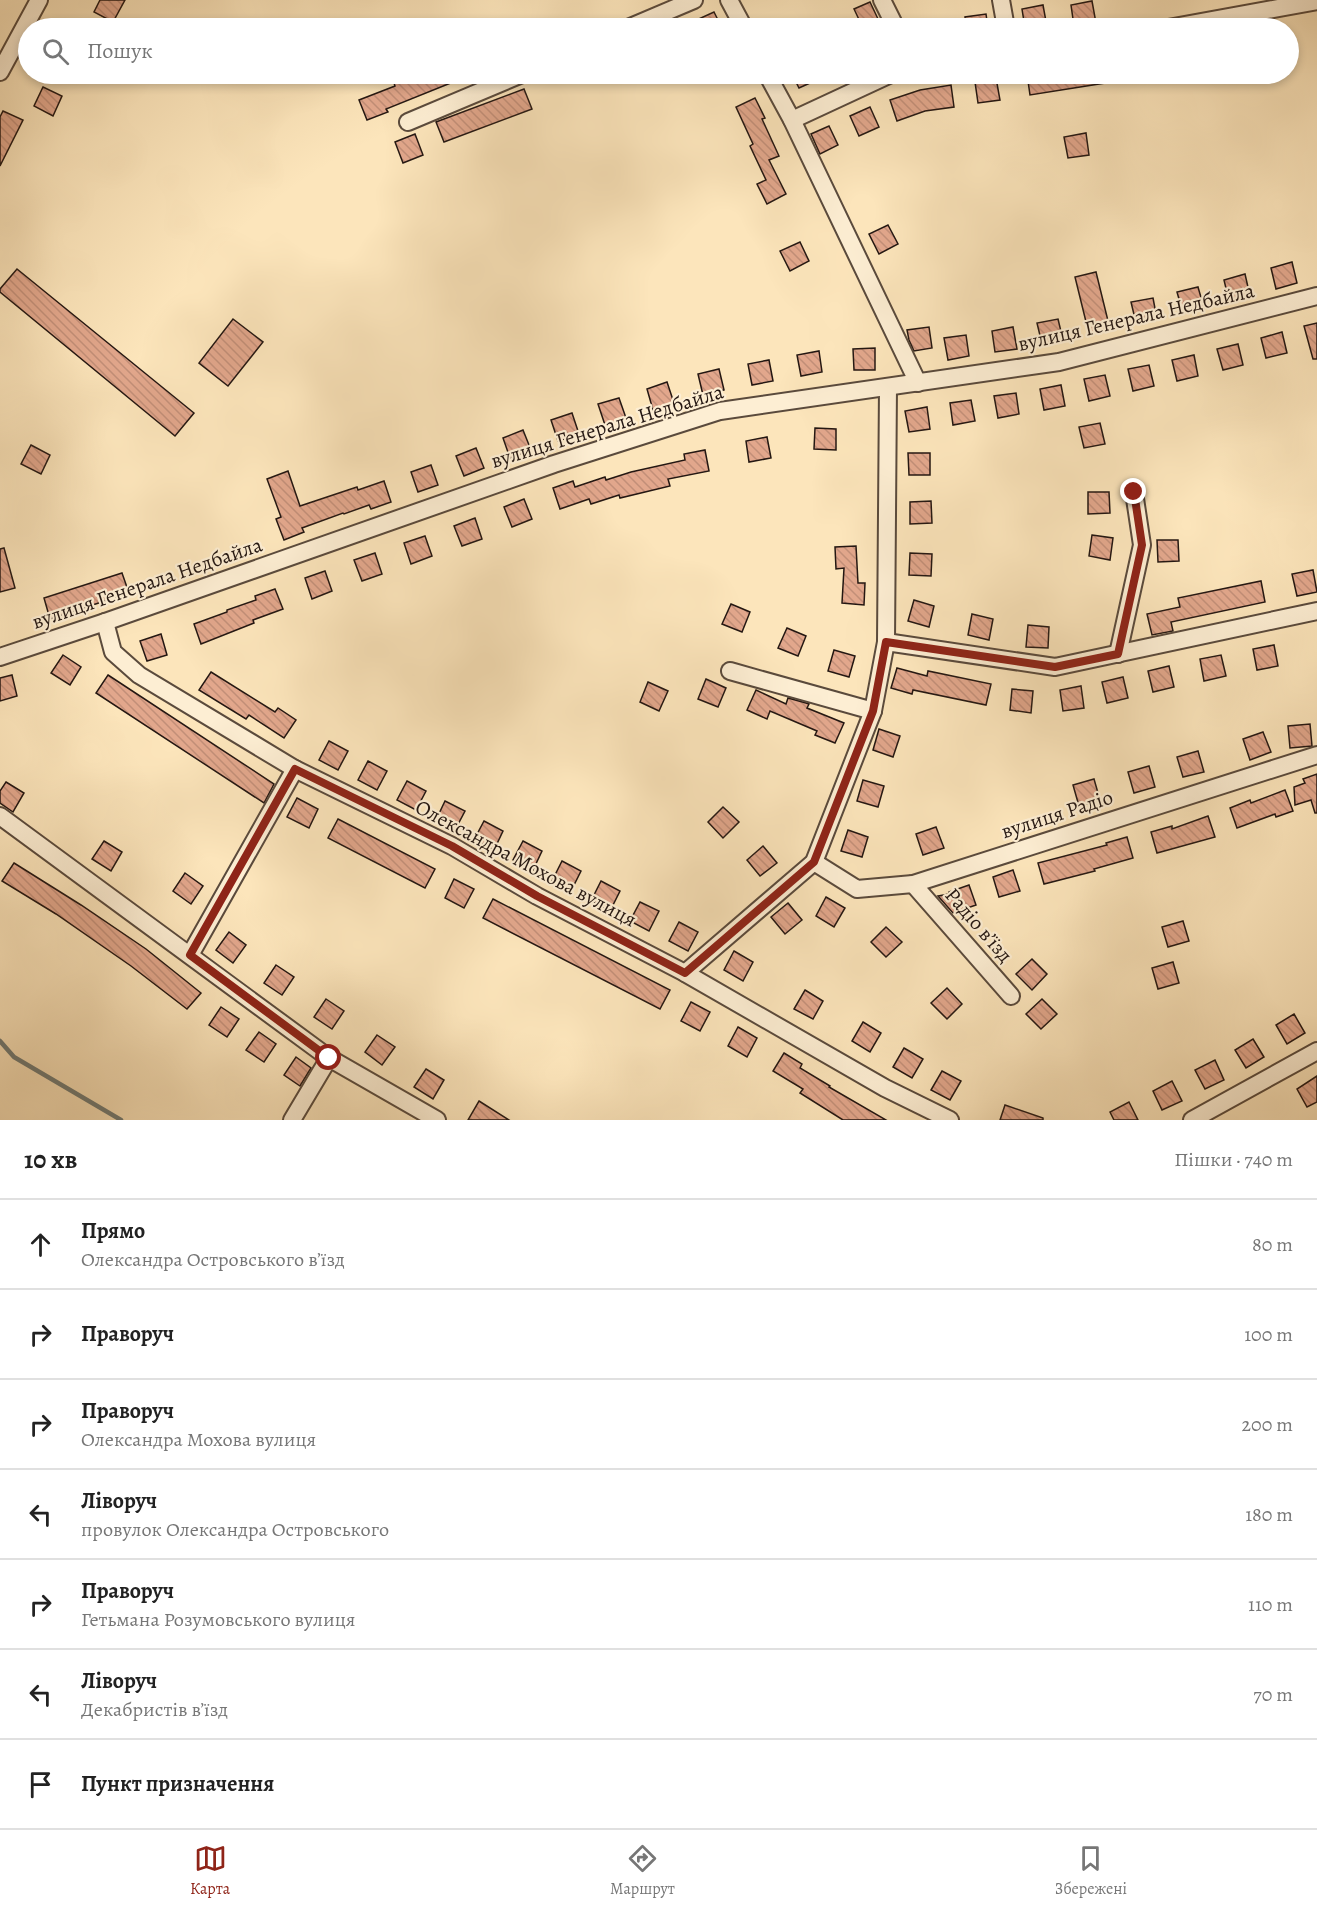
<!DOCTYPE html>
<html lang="uk">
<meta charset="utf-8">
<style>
:root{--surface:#fff;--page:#f2f2f2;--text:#222;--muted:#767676;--line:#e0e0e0;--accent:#8f2418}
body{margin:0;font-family:Alegreya,serif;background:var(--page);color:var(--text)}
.stop{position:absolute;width:18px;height:18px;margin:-14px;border:4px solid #8f2418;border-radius:50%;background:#fff}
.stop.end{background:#8f2418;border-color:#fff;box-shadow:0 2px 6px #0008}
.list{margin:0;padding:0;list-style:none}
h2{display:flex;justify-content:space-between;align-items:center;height:78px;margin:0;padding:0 24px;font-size:26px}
h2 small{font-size:20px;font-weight:400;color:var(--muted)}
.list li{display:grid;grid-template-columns:39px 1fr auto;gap:18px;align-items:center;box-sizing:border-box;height:90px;padding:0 24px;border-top:2px solid var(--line)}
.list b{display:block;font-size:22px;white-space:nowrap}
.list p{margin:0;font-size:20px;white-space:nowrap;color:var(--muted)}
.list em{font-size:20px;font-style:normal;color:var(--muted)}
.icon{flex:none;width:33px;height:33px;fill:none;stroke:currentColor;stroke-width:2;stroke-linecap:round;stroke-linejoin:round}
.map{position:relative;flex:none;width:1317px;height:1120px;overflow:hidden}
.search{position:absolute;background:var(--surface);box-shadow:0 3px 9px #0003;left:18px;right:18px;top:18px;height:66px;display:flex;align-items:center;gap:15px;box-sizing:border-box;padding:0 21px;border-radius:33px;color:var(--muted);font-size:22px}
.sheet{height:708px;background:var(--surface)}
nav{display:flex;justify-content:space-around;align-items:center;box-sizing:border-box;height:84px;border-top:2px solid var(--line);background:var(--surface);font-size:16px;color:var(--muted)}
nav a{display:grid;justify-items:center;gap:3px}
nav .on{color:var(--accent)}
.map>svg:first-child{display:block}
</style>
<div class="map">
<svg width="1317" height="1120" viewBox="0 0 1317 1120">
<defs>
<pattern id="building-back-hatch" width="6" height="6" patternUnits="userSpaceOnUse" patternTransform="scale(1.5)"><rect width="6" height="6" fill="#e2a78c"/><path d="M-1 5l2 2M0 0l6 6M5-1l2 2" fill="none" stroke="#c28f78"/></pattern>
</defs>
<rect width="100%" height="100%" fill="#fce5bb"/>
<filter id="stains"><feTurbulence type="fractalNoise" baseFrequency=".00333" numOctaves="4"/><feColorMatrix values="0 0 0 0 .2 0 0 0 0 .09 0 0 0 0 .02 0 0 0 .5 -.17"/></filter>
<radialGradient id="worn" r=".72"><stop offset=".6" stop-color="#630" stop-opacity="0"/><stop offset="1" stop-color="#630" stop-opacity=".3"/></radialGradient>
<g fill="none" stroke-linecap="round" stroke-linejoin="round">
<path stroke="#707b76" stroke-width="4.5" d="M 0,1041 L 14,1057 L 121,1120"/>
</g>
<g fill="url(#building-back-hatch)" stroke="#241712" stroke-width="1.5">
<path d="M 100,0 L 125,0 L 113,22 L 94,12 Z"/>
<path d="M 1092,1 L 1096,23 L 1074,26 L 1071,5 Z"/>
<path d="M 870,2 L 879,21 L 863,28 L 854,9 Z"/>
<path d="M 1043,5 L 1047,27 L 1025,28 L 1022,9 Z"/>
<path d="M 714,12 L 722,28 L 679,28 Z"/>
<path d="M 986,14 L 988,28 L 966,28 L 965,17 Z"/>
<path d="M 417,74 L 473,74 L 386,109 L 388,112 L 367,120 L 359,100 L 395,86 L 394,83 Z"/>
<path d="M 792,74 L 830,74 L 799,88 Z"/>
<path d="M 1027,74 L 1124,74 L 1124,80 L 1030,95 Z"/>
<path d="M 996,78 L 1000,100 L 978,103 L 975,82 Z"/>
<path d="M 951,85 L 954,107 L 925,111 L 897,121 L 890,100 L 920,90 Z"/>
<path d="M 43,87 L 62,96 L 53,116 L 34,106 Z"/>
<path d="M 524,89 L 532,109 L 444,142 L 436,122 Z"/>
<path d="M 755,98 L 765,118 L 762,119 L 779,156 L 769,160 L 786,194 L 767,204 L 757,184 L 766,180 L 750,146 L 753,144 L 736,107 Z"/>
<path d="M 870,107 L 879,127 L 859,136 L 850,116 Z"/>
<path d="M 3,111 L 23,120 L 0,166 L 0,117 Z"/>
<path d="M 829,126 L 838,145 L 820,154 L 811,134 Z"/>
<path d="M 1086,133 L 1089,155 L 1068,158 L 1064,137 Z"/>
<path d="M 415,134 L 423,155 L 403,163 L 395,142 Z"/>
<path d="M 888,225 L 898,244 L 879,254 L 869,234 Z"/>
<path d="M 800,242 L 809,261 L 790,271 L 780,251 Z"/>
<path d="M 1292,262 L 1297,283 L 1276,289 L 1271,268 Z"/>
<path d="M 17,269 L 194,413 L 175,436 L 0,292 L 0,289 Z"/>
<path d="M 1096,272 L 1110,329 L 1089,334 L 1075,277 Z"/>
<path d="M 1245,274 L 1250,296 L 1229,301 L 1224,280 Z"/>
<path d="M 1198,287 L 1204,308 L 1183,313 L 1177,292 Z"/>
<path d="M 1153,298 L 1157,319 L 1136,323 L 1131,302 Z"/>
<path d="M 233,319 L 263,342 L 228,386 L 199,363 Z"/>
<path d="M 1058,319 L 1063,340 L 1042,344 L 1037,323 Z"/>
<path d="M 1317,323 L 1317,359 L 1313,359 L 1304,326 Z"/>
<path d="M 929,327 L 932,348 L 914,351 L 909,340 L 907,330 Z"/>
<path d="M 1013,327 L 1017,349 L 995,352 L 992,331 Z"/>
<path d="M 1282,332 L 1287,353 L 1266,358 L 1261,338 Z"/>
<path d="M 966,335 L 969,356 L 948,360 L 944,338 Z"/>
<path d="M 1238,344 L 1243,365 L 1223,370 L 1217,349 Z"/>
<path d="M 875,348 L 875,370 L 854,370 L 853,349 Z"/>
<path d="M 819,351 L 822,372 L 801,376 L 797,355 Z"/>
<path d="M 1194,355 L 1198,376 L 1177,381 L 1172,360 Z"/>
<path d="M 769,360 L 773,381 L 752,385 L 748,364 Z"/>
<path d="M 1149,365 L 1154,386 L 1133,391 L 1128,369 Z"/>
<path d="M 719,369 L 724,390 L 703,395 L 698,374 Z"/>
<path d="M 1105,375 L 1110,396 L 1089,401 L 1084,379 Z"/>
<path d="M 667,382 L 674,403 L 653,410 L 647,389 Z"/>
<path d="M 1061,385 L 1065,406 L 1044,410 L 1040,389 Z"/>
<path d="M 1016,393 L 1019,414 L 998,418 L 994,396 Z"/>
<path d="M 619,398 L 626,418 L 605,425 L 598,404 Z"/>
<path d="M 971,400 L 975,421 L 953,425 L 950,403 Z"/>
<path d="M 927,407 L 930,429 L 909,432 L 905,411 Z"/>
<path d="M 572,413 L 579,434 L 558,441 L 551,420 Z"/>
<path d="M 1100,423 L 1105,444 L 1084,448 L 1079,427 Z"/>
<path d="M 815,428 L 836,429 L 836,450 L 814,449 Z"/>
<path d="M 523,430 L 531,450 L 510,458 L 503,438 Z"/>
<path d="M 767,437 L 771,458 L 749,462 L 746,441 Z"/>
<path d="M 31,445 L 50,455 L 41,474 L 21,464 Z"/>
<path d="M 476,448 L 484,468 L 464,476 L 456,456 Z"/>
<path d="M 705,450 L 709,471 L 668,479 L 670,486 L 620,498 L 619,495 L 591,504 L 589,499 L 560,509 L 553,488 L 573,481 L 575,487 L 605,477 L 606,480 L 631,472 L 685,460 L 684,454 Z"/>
<path d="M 908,453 L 930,453 L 930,475 L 909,475 Z"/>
<path d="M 431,465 L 438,485 L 418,492 L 411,472 Z"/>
<path d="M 288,471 L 300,506 L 357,487 L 358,490 L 384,481 L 391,502 L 371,509 L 369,505 L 344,514 L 343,513 L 302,528 L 304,532 L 284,540 L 276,519 L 281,517 L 267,479 Z"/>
<path d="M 1088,492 L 1109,492 L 1110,513 L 1088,514 Z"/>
<path d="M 524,499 L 532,519 L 512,527 L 504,507 Z"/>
<path d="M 931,501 L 932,523 L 910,524 L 910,502 Z"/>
<path d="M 475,518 L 482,539 L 462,546 L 454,526 Z"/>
<path d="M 1092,535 L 1113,538 L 1110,560 L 1089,556 Z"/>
<path d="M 425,536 L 432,556 L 411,564 L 404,543 Z"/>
<path d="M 1157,540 L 1178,540 L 1179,561 L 1158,562 Z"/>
<path d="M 856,546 L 858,583 L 865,583 L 864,605 L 842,603 L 844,568 L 836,569 L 835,547 Z"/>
<path d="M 4,548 L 15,588 L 0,592 L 0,549 Z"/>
<path d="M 375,553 L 382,574 L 362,581 L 354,560 Z"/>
<path d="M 910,553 L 932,554 L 931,576 L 909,575 Z"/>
<path d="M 1313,570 L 1317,592 L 1297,596 L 1292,574 Z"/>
<path d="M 325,571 L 332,591 L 312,599 L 305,578 Z"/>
<path d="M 122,573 L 129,593 L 50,619 L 44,598 Z"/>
<path d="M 1261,581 L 1265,602 L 1171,622 L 1173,631 L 1152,635 L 1147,614 L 1180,607 L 1178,598 Z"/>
<path d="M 275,589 L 283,609 L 253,620 L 254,623 L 201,644 L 194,624 L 227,612 L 227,610 L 256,600 L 255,596 Z"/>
<path d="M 914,600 L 934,606 L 929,627 L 908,621 Z"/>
<path d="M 731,604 L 750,612 L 742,632 L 722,624 Z"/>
<path d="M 972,614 L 993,619 L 989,640 L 968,635 Z"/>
<path d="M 1028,625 L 1049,627 L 1048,648 L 1026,647 Z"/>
<path d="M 787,628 L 806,636 L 798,656 L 778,648 Z"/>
<path d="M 161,634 L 167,655 L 147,661 L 140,641 Z"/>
<path d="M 1274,645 L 1278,666 L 1257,670 L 1253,649 Z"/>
<path d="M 834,650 L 855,656 L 849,677 L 828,671 Z"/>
<path d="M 63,655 L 81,667 L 70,685 L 51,673 Z"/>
<path d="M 1221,655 L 1226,676 L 1204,681 L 1200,659 Z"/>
<path d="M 1169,666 L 1174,687 L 1153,692 L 1148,671 Z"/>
<path d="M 897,668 L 927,676 L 928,671 L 991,684 L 986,705 L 913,690 L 912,694 L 891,688 Z"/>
<path d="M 211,672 L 275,712 L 278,708 L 296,720 L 284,738 L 249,715 L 246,719 L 199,690 Z"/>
<path d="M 12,675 L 17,696 L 0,701 L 0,678 Z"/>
<path d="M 108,675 L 274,784 L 264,803 L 96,693 Z"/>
<path d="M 1123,677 L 1128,698 L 1107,703 L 1102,682 Z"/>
<path d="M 706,679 L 726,688 L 718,707 L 698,699 Z"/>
<path d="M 648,682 L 668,691 L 659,711 L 640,702 Z"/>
<path d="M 1081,686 L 1084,708 L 1063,711 L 1060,690 Z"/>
<path d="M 1012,689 L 1033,691 L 1031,713 L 1010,710 Z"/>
<path d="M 756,690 L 786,704 L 788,698 L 806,703 L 809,704 L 807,708 L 844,723 L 835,743 L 815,735 L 817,731 L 770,711 L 767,719 L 747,710 Z"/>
<path d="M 1310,724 L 1312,746 L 1290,748 L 1288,726 Z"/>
<path d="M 879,729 L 900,736 L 893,757 L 873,750 Z"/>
<path d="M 1263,732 L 1271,752 L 1250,760 L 1243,739 Z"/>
<path d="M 329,741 L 348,751 L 338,770 L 319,760 Z"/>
<path d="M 1198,751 L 1204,772 L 1183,777 L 1177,757 Z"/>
<path d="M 368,761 L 387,771 L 377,790 L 358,780 Z"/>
<path d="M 1149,766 L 1155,787 L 1134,793 L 1128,772 Z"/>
<path d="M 1317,774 L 1317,813 L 1315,813 L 1311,800 L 1295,805 L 1294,787 L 1305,783 L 1303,779 Z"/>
<path d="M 1094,779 L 1100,800 L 1079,806 L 1073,785 Z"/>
<path d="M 863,780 L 884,786 L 878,807 L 857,801 Z"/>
<path d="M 407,781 L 426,791 L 416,810 L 397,800 Z"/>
<path d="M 6,782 L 24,793 L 13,812 L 0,803 L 0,791 Z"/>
<path d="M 1285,790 L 1293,811 L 1276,817 L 1275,814 L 1237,828 L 1230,808 L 1250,800 L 1251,803 Z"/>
<path d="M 297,798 L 318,809 L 309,828 L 287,817 Z"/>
<path d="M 445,801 L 465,811 L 455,830 L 436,820 Z"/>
<path d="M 723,807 L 739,822 L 723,838 L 708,822 Z"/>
<path d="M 1208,816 L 1215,837 L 1157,853 L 1151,832 L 1172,826 L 1172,829 Z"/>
<path d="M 338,819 L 435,869 L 425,888 L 328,838 Z"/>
<path d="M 484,821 L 503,831 L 494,850 L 474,840 Z"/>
<path d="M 936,827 L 944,848 L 923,855 L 916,834 Z"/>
<path d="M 848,830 L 868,837 L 862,857 L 841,851 Z"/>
<path d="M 1127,837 L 1133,858 L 1094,869 L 1095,871 L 1044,884 L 1038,863 L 1107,845 L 1106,843 Z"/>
<path d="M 104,841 L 122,852 L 111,871 L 92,859 Z"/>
<path d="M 523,841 L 542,851 L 533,870 L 513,860 Z"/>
<path d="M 763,846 L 777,863 L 760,876 L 747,860 Z"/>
<path d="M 562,861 L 581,871 L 571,891 L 552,881 Z"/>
<path d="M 14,863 L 81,905 L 146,949 L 201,993 L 187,1009 L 131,966 L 56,914 L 2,881 Z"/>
<path d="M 1013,870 L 1020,891 L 999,897 L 993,877 Z"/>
<path d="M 185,873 L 203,886 L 191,904 L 173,891 Z"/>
<path d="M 454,879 L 474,889 L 464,908 L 445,898 Z"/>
<path d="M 601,881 L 620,891 L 610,911 L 591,901 Z"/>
<path d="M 969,885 L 976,905 L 953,913 L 938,896 L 949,894 L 949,892 Z"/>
<path d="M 826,897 L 845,908 L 834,927 L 816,916 Z"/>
<path d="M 493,899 L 670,990 L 660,1009 L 483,918 Z"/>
<path d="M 640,902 L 659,911 L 649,931 L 630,921 Z"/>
<path d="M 788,903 L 802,920 L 785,934 L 771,917 Z"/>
<path d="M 1183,921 L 1189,941 L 1168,947 L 1162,927 Z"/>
<path d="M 679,922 L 698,932 L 688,951 L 669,941 Z"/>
<path d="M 886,927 L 902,942 L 886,957 L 871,942 Z"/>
<path d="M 229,932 L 246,945 L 233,963 L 216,950 Z"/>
<path d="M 734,951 L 753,962 L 743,981 L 724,970 Z"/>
<path d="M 1032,959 L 1047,974 L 1032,990 L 1016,974 Z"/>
<path d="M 1173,962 L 1179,983 L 1158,989 L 1152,968 Z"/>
<path d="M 276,965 L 294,977 L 282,995 L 264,983 Z"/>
<path d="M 947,988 L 962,1004 L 947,1019 L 931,1003 Z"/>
<path d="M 805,990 L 823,1001 L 813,1019 L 794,1009 Z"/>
<path d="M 326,999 L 344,1011 L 332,1029 L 314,1017 Z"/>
<path d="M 1042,999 L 1057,1014 L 1041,1029 L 1026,1014 Z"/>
<path d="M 691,1002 L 710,1012 L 700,1031 L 681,1021 Z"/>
<path d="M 221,1007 L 239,1019 L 227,1037 L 209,1025 Z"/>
<path d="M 1294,1014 L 1305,1033 L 1287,1044 L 1276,1025 Z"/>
<path d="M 863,1022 L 881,1033 L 870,1052 L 852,1041 Z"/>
<path d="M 738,1027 L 757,1038 L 747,1057 L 728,1046 Z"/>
<path d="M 259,1032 L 276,1044 L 264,1062 L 246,1050 Z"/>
<path d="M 377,1035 L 395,1047 L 382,1065 L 365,1052 Z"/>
<path d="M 1253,1039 L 1264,1057 L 1246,1068 L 1235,1050 Z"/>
<path d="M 904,1048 L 923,1059 L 912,1078 L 893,1067 Z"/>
<path d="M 784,1053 L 802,1064 L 800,1068 L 830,1086 L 829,1087 L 886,1120 L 843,1120 L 800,1093 L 803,1089 L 773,1071 Z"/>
<path d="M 296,1057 L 311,1068 L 300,1086 L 284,1075 Z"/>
<path d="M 1215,1060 L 1224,1080 L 1205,1089 L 1195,1070 Z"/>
<path d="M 426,1069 L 444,1080 L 433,1099 L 414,1087 Z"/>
<path d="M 942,1071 L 961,1081 L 950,1100 L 931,1090 Z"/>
<path d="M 1317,1076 L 1317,1102 L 1307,1107 L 1297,1089 Z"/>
<path d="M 1172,1081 L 1182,1101 L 1162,1110 L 1153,1091 Z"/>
<path d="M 479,1101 L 509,1120 L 468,1120 Z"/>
<path d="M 1129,1102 L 1138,1120 L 1114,1120 L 1110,1112 Z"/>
<path d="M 1005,1105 L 1043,1118 L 1043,1120 L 1000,1120 Z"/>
</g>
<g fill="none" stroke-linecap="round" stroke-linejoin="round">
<g stroke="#5a4a3c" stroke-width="20">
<g id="minor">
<path d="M 729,0 L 744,28"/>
<path d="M 882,0 L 896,28"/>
<path d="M 1001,0 L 1006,28"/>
<path d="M 628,28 L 694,0"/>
<path d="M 1168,28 L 1317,1"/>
<path d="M 0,72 L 39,0"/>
<path d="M 767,74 L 792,120 L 918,383"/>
<path d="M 792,120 L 891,74"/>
<path d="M 408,122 L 522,74"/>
<path d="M 105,622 L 113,652 L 139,675 L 295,769 L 452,846 L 537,896 L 685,973 L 885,1088 L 950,1120"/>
<path d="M 886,642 L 1055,667 L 1317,611"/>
<path d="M 1118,654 L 1142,545 L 1134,492"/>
<path d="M 0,657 L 105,622 L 554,464 L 720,411 L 1059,362 L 1317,296"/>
<path d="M 730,671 L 873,711"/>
<path d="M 0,816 L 329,1058 L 437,1120"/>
<path d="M 814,862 L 857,889 L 913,884 L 1317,755"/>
<path d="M 913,884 L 1011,996"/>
<path d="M 190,955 L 295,769"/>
<path d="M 685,973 L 814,862 L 873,711 L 886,642 L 888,387"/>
<path d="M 292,1120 L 329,1058"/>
<path d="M 1192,1120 L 1317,1051"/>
</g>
</g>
<use href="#minor" stroke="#fdeed3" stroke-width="16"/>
</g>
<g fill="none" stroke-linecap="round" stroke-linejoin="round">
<path stroke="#8f2418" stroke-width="8" d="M 329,1058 L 190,955 L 295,769 L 452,846 L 537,896 L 685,973 L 814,862 L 873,711 L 886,642 L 1055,667 L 1118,654 L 1142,545 L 1134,492"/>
</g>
<g text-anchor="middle" stroke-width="4.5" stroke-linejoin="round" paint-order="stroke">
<g font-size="21" fill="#241712" stroke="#fdeed3">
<text transform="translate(1136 317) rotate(-13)" y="7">вулиця Генерала Недбайла</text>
<text transform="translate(607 426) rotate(-17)" y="7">вулиця Генерала Недбайла</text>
<text transform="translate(147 583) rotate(-19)" y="7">вулиця Генерала Недбайла</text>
<text transform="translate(1057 814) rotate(-18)" y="7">вулиця Радіо</text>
<text transform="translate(526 863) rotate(28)" y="7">Олександра Мохова вулиця</text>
<text transform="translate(979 925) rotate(49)" y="7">Радіо в’їзд</text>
</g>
</g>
<rect width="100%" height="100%" filter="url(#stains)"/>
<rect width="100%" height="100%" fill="url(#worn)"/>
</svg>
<div class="stop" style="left:329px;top:1058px"></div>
<div class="stop end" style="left:1134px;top:492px"></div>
<div class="search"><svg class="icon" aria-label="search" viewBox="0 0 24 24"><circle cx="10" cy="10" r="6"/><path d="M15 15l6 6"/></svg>Пошук</div>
</div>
<section class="sheet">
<h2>10 хв<small>Пішки · 740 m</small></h2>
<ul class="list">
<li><svg class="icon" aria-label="ahead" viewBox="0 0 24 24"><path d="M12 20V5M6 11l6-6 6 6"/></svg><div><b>Прямо</b><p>Олександра Островського в’їзд</p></div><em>80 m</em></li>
<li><svg class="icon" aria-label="right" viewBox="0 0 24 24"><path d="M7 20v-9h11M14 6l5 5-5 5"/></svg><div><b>Праворуч</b></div><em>100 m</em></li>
<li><svg class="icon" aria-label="right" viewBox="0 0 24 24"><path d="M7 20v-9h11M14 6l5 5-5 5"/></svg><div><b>Праворуч</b><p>Олександра Мохова вулиця</p></div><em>200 m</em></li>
<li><svg class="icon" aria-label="left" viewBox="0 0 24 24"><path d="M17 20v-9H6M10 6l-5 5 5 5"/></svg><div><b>Ліворуч</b><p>провулок Олександра Островського</p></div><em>180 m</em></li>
<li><svg class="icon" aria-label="right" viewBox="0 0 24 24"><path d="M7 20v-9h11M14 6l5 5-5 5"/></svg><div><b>Праворуч</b><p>Гетьмана Розумовського вулиця</p></div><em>110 m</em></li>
<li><svg class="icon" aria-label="left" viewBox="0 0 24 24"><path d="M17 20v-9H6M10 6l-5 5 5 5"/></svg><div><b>Ліворуч</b><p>Декабристів в’їзд</p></div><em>70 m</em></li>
<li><svg class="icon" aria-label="arrive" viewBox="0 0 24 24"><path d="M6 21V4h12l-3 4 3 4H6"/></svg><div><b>Пункт призначення</b></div></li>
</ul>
</section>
<nav>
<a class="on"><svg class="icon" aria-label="map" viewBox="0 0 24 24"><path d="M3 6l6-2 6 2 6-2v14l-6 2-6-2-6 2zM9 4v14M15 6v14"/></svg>Карта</a>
<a><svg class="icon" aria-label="directions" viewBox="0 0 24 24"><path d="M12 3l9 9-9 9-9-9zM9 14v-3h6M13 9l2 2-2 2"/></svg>Маршрут</a>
<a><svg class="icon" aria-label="saved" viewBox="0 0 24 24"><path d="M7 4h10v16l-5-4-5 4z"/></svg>Збережені</a>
</nav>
